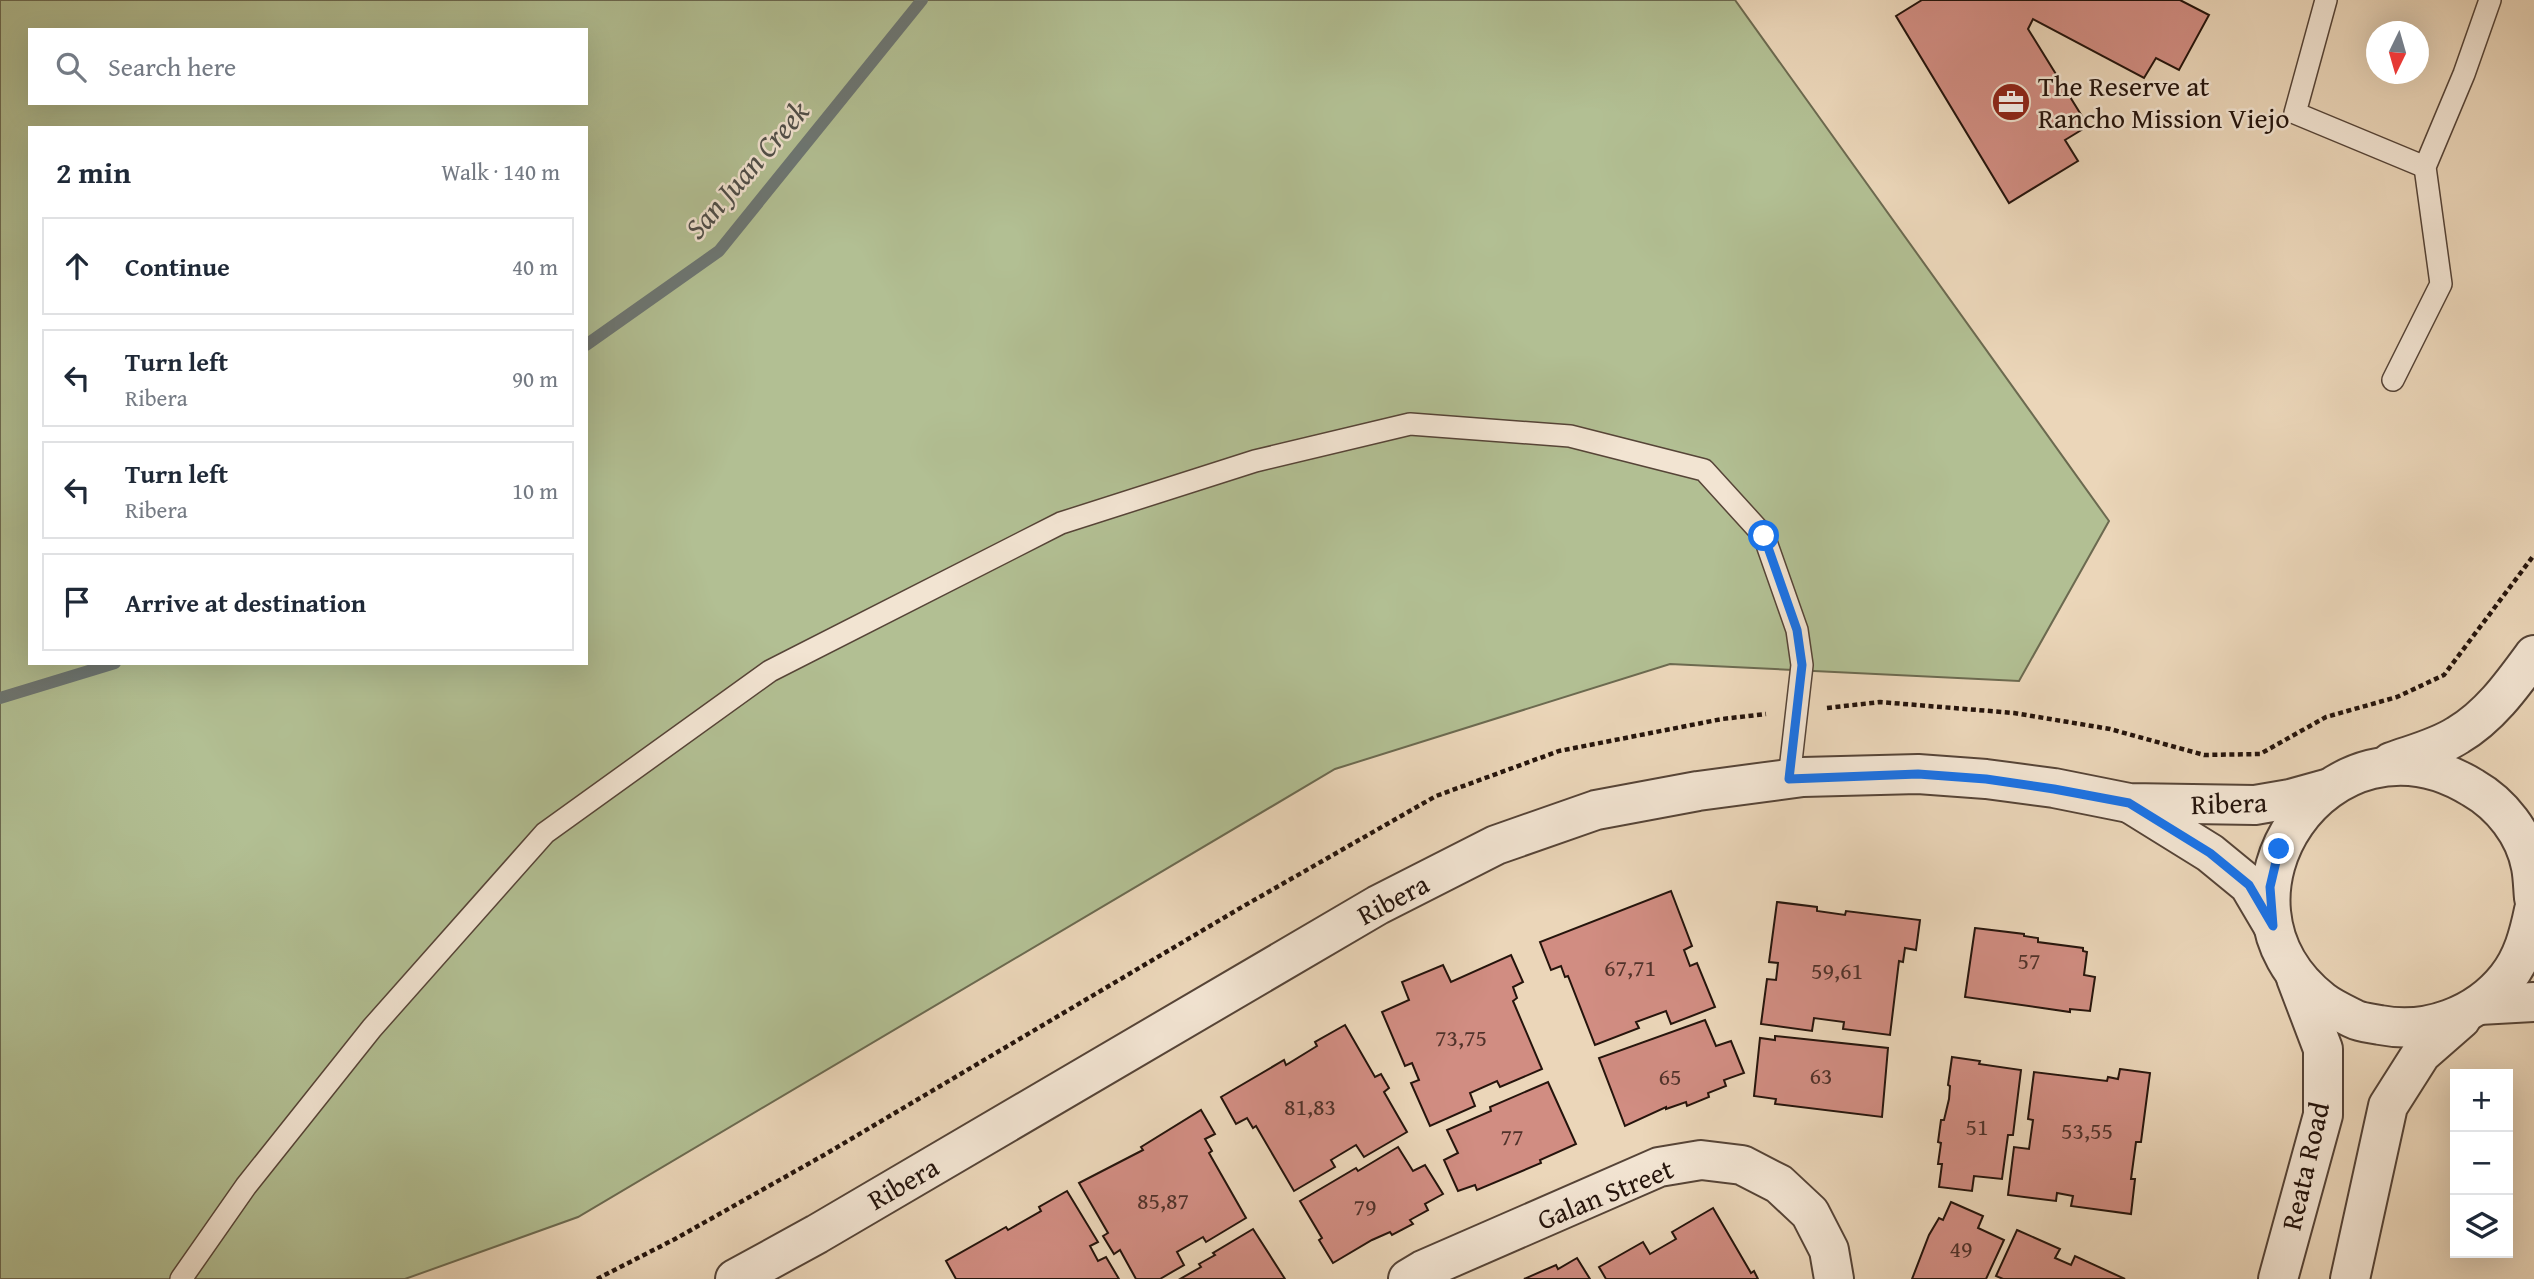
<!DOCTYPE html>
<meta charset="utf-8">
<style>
:root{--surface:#fff;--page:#f2f2f3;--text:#1f2937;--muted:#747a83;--line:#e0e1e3}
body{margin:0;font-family:"Gentium Book Plus",serif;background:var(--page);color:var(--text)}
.controls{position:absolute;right:21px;bottom:21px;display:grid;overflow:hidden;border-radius:0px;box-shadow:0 7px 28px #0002}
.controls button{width:63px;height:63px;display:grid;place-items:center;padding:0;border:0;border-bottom:2px solid var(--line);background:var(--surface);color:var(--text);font:35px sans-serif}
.compass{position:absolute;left:2366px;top:21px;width:63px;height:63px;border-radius:50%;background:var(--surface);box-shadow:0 7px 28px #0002;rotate:185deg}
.stop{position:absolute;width:21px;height:21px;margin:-16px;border:5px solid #1a73e8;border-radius:50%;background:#fff}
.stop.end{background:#1a73e8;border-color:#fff;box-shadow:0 2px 7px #0008}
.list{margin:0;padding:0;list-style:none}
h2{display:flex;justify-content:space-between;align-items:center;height:91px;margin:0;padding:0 28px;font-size:30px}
h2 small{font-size:23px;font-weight:400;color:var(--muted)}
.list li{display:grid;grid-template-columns:46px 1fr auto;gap:21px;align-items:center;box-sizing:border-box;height:98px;margin:0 14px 14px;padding:0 14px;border:2px solid var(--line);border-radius:0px}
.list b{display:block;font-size:26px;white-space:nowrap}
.list p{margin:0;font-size:23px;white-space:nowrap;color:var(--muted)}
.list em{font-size:23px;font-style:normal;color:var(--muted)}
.icon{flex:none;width:38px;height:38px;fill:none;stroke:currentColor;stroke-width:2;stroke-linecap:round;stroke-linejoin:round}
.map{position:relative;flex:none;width:2534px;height:1279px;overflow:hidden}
.search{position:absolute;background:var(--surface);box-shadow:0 7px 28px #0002;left:28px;top:28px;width:560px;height:77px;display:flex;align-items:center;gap:18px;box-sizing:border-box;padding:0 24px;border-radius:0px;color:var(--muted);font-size:26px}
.panel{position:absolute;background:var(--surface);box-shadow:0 7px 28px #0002;left:28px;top:126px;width:560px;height:539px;border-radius:0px}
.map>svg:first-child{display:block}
</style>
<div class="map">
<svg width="2534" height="1279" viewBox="0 0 2534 1279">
<rect width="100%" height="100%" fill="#ebd6b9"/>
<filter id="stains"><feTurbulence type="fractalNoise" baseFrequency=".00286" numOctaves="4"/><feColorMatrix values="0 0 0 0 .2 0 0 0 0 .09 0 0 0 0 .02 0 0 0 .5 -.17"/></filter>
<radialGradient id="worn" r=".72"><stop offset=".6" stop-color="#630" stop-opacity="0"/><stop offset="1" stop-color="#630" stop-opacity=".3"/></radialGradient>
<path fill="#b2bf93" stroke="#6c6a50" stroke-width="2" fill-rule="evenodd" d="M 0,0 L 1735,0 L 2109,521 L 2019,681 L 1670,664 L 1335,769 L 578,1217 L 405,1279 L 0,1279 ZM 30,30 L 586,30 L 586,103 L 30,103 ZM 30,128 L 586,128 L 586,663 L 30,663 Z"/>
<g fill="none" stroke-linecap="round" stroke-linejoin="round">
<g stroke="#6c7673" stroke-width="12">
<path d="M 586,345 L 719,251 L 922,0"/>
<path d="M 0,698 L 115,663"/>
</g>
</g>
<g fill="#d18d82" stroke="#25140c" stroke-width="2">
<path d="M 1922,0 L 2180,0 L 2209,15 L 2179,70 L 2156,58 L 2144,78 L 2033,19 L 2028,29 L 2088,126 L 2065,140 L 2078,161 L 2009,203 L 1896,16 Z"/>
<path d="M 1671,891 L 1692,946 L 1684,950 L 1690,966 L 1697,963 L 1715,1007 L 1671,1024 L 1666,1011 L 1636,1022 L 1639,1028 L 1595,1045 L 1568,976 L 1565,977 L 1561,966 L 1551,970 L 1540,942 Z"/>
<path d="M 1777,902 L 1817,907 L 1817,911 L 1845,915 L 1846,911 L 1920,920 L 1916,950 L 1905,948 L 1903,962 L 1899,961 L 1890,1035 L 1843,1029 L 1844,1022 L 1814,1018 L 1812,1031 L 1761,1024 L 1767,979 L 1776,980 L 1778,963 L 1769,962 Z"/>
<path d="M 1975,928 L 2024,934 L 2024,936 L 2038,938 L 2038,942 L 2083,948 L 2083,951 L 2087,952 L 2084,975 L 2095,977 L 2090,1011 L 2070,1009 L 2070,1012 L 1965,997 Z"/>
<path d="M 1511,955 L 1523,982 L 1513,987 L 1517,998 L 1513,1001 L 1542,1069 L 1500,1087 L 1497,1081 L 1470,1093 L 1475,1106 L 1430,1126 L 1411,1083 L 1419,1080 L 1412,1063 L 1405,1066 L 1382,1012 L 1409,1000 L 1402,982 L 1443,965 L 1451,982 Z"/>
<path d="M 1705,1020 L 1716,1046 L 1731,1041 L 1744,1073 L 1724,1080 L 1726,1086 L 1708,1093 L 1709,1097 L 1687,1106 L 1686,1102 L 1666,1109 L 1666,1107 L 1625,1126 L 1599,1058 Z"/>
<path d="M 1345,1025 L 1375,1077 L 1381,1074 L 1389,1088 L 1384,1092 L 1407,1132 L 1364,1157 L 1356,1145 L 1331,1160 L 1335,1167 L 1294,1191 L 1256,1126 L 1253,1128 L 1247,1118 L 1236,1124 L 1221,1097 L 1284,1060 L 1286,1065 L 1317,1046 L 1315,1042 Z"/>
<path d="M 1775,1036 L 1888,1048 L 1882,1117 L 1775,1104 L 1776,1099 L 1754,1096 L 1760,1038 L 1775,1040 Z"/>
<path d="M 1952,1057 L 1980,1061 L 1979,1064 L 2021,1070 L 2013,1135 L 2008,1135 L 2002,1179 L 1974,1176 L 1972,1191 L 1939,1187 L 1942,1164 L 1938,1164 L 1941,1143 L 1938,1142 L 1941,1120 L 1944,1120 L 1949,1099 L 1950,1086 L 1948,1085 Z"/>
<path d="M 2120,1069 L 2150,1073 L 2141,1142 L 2136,1142 L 2131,1179 L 2135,1179 L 2131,1214 L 2071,1206 L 2073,1196 L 2057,1193 L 2056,1201 L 2008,1195 L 2014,1147 L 2029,1149 L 2033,1120 L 2028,1119 L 2034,1072 L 2107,1081 L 2108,1077 L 2118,1079 Z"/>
<path d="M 1548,1082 L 1576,1144 L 1540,1160 L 1541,1163 L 1477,1190 L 1475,1185 L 1458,1191 L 1444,1160 L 1458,1153 L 1447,1130 L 1491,1111 L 1490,1107 Z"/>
<path d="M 1201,1110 L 1215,1134 L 1205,1139 L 1212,1151 L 1209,1153 L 1246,1218 L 1206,1242 L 1203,1237 L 1177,1252 L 1184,1265 L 1160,1279 L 1136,1279 L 1120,1250 L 1114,1254 L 1103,1236 L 1108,1233 L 1079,1183 L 1143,1150 L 1141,1147 Z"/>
<path d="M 1398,1147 L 1413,1171 L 1425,1165 L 1443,1194 L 1425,1204 L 1428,1210 L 1410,1220 L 1413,1224 L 1392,1235 L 1390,1232 L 1372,1240 L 1333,1263 L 1319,1240 L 1322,1238 L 1300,1201 L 1356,1168 L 1358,1171 Z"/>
<path d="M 1067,1191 L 1098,1242 L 1090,1246 L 1098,1261 L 1106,1257 L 1119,1279 L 956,1279 L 946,1261 L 1006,1227 L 1008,1230 L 1041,1211 L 1039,1207 Z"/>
<path d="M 1951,1202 L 1983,1216 L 1978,1228 L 2004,1240 L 1986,1279 L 1912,1279 L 1929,1235 L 1939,1218 L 1943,1220 Z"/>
<path d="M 1713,1208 L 1751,1273 L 1754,1271 L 1758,1279 L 1606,1279 L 1599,1267 L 1643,1242 L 1650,1254 L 1676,1239 L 1672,1232 Z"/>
<path d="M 1253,1229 L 1285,1279 L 1180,1279 L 1201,1267 L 1199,1264 L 1215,1255 L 1213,1253 Z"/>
<path d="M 2017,1230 L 2060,1249 L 2055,1258 L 2071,1265 L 2075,1256 L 2125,1279 L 2003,1279 L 1996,1276 Z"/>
<path d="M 1577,1258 L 1590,1279 L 1524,1279 L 1556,1265 L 1558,1269 Z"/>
</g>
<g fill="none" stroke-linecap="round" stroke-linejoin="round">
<g stroke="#564437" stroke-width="24">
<g id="service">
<path d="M 2326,0 L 2295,113 L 2425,167"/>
<path d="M 2393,380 L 2441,284 L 2425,167 L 2464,74 L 2490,0"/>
<path d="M 181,1279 L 246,1186 L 372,1028 L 545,833 L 770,671 L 1061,523 L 1255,461 L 1410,424 L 1570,436 L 1704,470 L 1764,536 L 1797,630 L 1802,665 L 1789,779"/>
</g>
</g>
<g stroke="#564437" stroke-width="42">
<g id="minor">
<path d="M 2479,1005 L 2534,1002"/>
<path d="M 1408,1279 L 1423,1270 L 1659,1167 L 1701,1160 L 1742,1165 L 1779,1184 L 1810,1213 L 1829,1250 L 1834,1279"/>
</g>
</g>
<g stroke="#564437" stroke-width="42">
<g id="tertiary">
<path d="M 2391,762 C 2413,754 2438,748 2458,735 C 2490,716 2512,685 2534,655"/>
<path d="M 2131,804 L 2210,853 L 2249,885 L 2272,924"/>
<path d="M 2534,898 C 2533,888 2533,877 2531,867 C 2525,834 2501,804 2473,788 C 2330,699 2193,899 2322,1001 C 2331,1008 2344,1014 2354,1019 C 2362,1023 2371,1023 2380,1025 C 2426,1034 2477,1016 2507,978 C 2523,958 2529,934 2534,910"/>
<path d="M 735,1279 L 817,1234 L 1378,905 L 1496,845 L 1596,810 L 1698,791 L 1803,777 L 1918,774 L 1986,779 L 2054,788 L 2129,803 L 2255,805 L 2290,799 L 2326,789"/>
<path d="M 2278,1279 L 2323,1115 L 2323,1049 L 2296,978"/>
<path d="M 2350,1279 L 2388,1106 L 2421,1054 L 2461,1019"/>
</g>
</g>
<g stroke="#25140c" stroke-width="4.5" stroke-dasharray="5 3.5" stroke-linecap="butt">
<path d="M 1827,708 L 1880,702 L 2014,713 L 2110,729 L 2204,755 L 2260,754 L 2326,717 L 2397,697 L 2444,675 L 2534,555"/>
<path d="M 597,1279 L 675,1239 L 824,1155 L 1242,907 L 1436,796 L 1559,751 L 1722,719 L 1766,714"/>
</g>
<use href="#service" stroke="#f2e4d2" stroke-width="21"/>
<use href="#minor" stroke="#f2e4d2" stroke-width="38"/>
<use href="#tertiary" stroke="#f2e4d2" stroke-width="38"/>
</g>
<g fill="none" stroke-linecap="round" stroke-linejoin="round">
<path stroke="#1a73e8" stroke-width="9" d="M 1764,536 L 1797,630 L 1802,665 L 1789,779 L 1918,774 L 1986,779 L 2054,789 L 2129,803 L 2210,853 L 2249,885 L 2273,926 L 2270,887 L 2279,849"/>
</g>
<defs>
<g id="office-disc" transform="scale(2.0125)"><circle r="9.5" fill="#8f2418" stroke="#f2e4d2"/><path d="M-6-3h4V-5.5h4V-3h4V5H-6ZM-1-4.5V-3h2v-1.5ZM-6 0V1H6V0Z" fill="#fff"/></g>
</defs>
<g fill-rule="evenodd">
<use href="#office-disc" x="2011" y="102"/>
</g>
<g text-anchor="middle" stroke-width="5" stroke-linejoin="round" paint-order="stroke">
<g font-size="24" fill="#50322a">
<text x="2029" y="969">57</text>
<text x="1630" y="976">67,71</text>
<text x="1837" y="979">59,61</text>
<text x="1461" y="1046">73,75</text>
<text x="1821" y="1084">63</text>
<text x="1670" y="1085">65</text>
<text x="1310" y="1115">81,83</text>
<text x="1977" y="1135">51</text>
<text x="2087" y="1139">53,55</text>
<text x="1512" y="1145">77</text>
<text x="1163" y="1209">85,87</text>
<text x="1365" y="1215">79</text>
<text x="1961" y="1257">49</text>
</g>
<g font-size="28" fill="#25140c" stroke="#f2e4d2" text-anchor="start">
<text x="2038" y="96">The Reserve at<tspan x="2038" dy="32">Rancho Mission Viejo</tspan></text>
</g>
<g font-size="28" fill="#25140c" stroke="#f2e4d2">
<text transform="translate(2229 803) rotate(-2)" y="10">Ribera</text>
<text transform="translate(1393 899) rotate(-28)" y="10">Ribera</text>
<text transform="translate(2305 1166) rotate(-77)" y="10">Reata Road</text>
<text transform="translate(903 1183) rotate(-30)" y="10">Ribera</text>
<text transform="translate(1605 1194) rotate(-22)" y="10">Galan Street</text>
</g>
<g font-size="30" font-style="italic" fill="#4e4d48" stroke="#f2e4d2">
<text transform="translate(747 170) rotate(-49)" y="10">San Juan Creek</text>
</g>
</g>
<rect width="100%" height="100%" filter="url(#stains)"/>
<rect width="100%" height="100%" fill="url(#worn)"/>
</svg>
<div class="controls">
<button>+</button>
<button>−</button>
<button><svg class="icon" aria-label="layers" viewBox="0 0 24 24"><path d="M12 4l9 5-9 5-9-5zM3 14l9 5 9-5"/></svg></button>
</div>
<svg class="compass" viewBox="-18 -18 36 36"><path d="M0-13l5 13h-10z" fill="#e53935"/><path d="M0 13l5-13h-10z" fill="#747a83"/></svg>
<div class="stop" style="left:1764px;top:536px"></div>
<div class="stop end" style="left:2279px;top:849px"></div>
<div class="search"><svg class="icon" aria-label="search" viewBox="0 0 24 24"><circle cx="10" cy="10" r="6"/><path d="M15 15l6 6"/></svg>Search here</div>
<section class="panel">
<h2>2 min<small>Walk · 140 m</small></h2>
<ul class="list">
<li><svg class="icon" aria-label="ahead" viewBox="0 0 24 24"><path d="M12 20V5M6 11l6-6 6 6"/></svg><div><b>Continue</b></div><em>40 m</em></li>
<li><svg class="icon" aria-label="left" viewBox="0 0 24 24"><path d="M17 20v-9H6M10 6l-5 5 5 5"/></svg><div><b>Turn left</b><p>Ribera</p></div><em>90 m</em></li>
<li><svg class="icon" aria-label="left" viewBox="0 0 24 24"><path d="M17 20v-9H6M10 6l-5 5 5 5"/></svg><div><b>Turn left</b><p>Ribera</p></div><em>10 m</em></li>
<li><svg class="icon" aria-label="arrive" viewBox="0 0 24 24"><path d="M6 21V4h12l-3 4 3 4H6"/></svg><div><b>Arrive at destination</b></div></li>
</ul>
</section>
</div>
